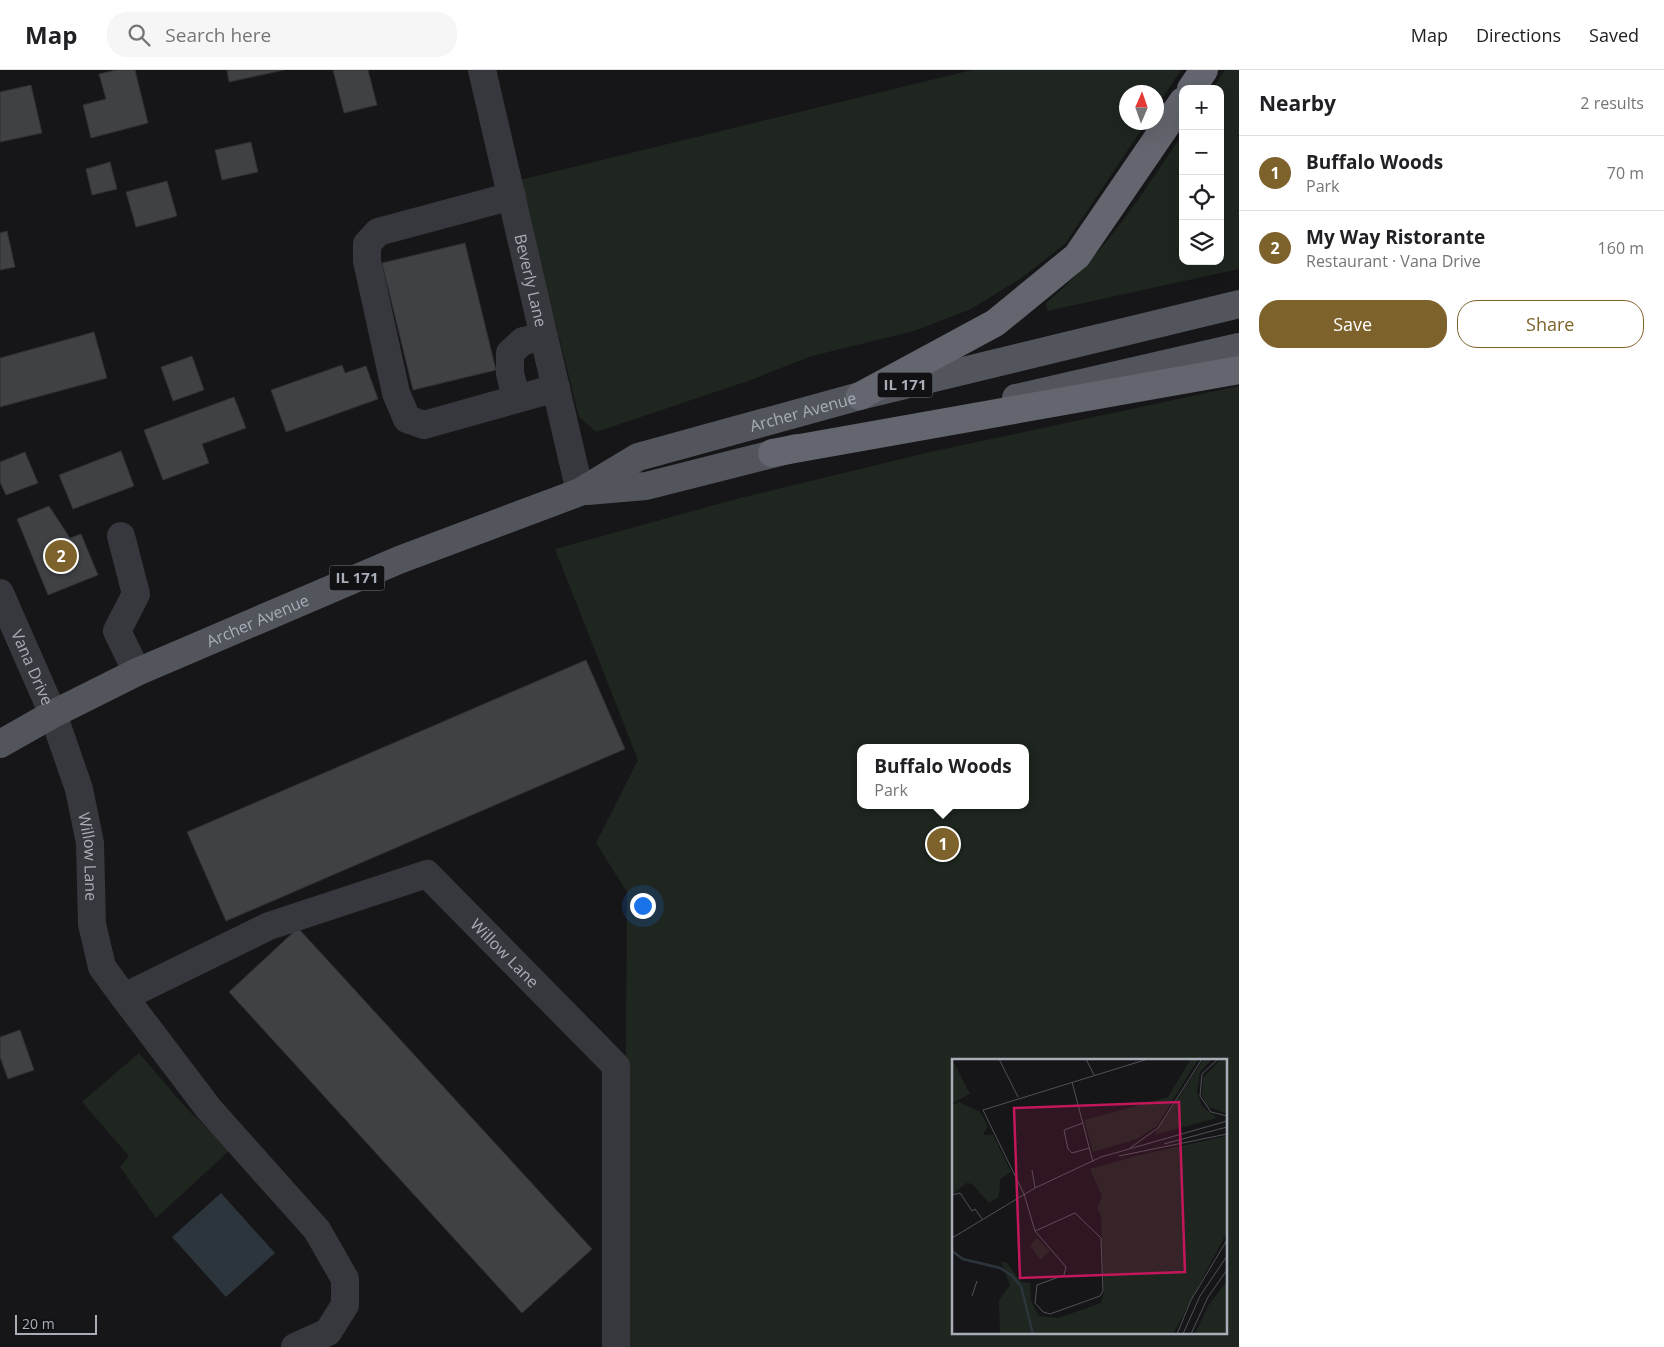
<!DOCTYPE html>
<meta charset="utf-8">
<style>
:root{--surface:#fff;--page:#f6f6f6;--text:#202124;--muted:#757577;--line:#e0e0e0;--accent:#7e622b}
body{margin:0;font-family:"Open Sans",sans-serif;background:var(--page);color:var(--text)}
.controls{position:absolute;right:15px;top:15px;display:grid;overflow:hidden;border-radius:10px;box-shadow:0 5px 20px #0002}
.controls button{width:45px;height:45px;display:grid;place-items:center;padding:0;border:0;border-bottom:1px solid var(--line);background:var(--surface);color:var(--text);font:25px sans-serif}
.compass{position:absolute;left:1119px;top:15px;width:45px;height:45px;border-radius:50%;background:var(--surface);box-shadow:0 5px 20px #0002;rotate:2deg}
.scale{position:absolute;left:15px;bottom:12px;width:82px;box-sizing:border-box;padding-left:5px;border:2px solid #a8adb8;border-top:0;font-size:14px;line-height:18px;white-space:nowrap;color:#a8adb8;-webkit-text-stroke:4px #111113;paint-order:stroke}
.you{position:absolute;left:642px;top:835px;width:18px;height:18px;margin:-12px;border:4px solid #fff;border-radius:50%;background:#1a73e8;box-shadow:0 0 0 8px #1a73e833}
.badge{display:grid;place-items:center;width:32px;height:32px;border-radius:50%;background:var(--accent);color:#fff;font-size:16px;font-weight:700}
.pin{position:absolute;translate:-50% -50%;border:2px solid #fff;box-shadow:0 1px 5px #0006}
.popup{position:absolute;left:857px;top:674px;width:172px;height:65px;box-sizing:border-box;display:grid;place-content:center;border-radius:10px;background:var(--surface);filter:drop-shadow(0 1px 4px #0005);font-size:16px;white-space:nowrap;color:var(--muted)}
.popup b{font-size:19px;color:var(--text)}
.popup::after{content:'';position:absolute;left:50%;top:100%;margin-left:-10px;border:10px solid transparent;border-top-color:var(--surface)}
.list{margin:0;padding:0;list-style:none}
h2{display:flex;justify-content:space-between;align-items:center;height:65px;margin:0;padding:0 20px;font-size:21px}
h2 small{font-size:16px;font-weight:400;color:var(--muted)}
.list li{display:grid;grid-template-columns:32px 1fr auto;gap:15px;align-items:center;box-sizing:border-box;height:75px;padding:0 20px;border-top:1px solid var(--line)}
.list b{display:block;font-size:19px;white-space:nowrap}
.list p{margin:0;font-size:16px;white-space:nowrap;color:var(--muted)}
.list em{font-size:16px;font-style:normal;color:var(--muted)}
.actions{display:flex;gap:10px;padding:15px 20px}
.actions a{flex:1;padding:11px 0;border:1px solid var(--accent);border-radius:20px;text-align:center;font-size:18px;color:var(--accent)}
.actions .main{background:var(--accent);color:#fff}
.icon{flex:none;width:28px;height:28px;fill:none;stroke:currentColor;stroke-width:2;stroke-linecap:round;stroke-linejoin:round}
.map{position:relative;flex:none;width:1239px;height:1277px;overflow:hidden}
header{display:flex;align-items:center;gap:30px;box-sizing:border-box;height:70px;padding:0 25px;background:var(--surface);border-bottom:1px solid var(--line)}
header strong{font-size:24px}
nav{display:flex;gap:28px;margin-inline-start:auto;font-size:18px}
.search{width:350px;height:45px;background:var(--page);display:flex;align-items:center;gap:12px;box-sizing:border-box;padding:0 18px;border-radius:20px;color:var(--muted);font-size:19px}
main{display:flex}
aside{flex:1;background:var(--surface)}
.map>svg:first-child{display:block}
</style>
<header>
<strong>Map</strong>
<div class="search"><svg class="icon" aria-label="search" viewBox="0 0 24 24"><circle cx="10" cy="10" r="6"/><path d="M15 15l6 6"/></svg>Search here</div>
<nav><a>Map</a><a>Directions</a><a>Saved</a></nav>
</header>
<main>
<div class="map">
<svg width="1239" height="1277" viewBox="0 0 1239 1277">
<rect width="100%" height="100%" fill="#161618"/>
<g fill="#1e261f" fill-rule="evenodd">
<path d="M 972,0 L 1181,0 L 1157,37 L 1156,22 L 1126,22 L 1126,52 L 1146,53 L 1065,174 L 1020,209 L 971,239 L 914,261 L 812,286 L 748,311 L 596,362 L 579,347 L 520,110 Z"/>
<path d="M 1225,0 L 1239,0 L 1239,199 L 1047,241 L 1046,233 C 1103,186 1142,125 1183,63 L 1183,191 L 1220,191 L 1220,19 L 1212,19 Z"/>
<path d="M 1239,316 L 1239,1277 L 624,1277 L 627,822 L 596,773 L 638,690 L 555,479 L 740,428 L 930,382 ZM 860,678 L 1026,678 L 1026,735 L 860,735 ZM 953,991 L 1225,991 L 1225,1263 L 953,1263 Z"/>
<path d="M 139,983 L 186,1038 L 230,1080 L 156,1148 L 120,1097 L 129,1086 L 82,1032 Z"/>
</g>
<path fill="#2c353c" d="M 221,1123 L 275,1183 L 226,1227 L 172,1167 Z"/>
<g fill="#404145" stroke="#303034">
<path d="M 116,0 L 135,0 L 148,53 L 91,68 L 83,35 L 106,29 L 99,4 Z"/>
<path d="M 227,0 L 284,0 L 229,12 Z"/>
<path d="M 333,0 L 368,0 L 377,35 L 344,43 Z"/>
<path d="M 31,15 L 42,63 L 0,72 L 0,22 Z"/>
<path d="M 251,72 L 258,102 L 222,110 L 215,80 Z"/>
<path d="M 110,92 L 117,119 L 92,125 L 86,99 Z"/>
<path d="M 167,111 L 177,146 L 136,157 L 126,122 Z"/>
<path d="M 7,161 L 15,197 L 0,200 L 0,163 Z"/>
<path d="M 465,173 L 496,300 L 413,320 L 382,193 Z"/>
<path d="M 94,262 L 107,308 L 0,337 L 0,288 Z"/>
<path d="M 192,286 L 204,320 L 173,331 L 161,297 Z"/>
<path d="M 342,295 L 345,303 L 366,296 L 378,329 L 286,362 L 271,320 Z"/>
<path d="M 234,327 L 246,358 L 202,374 L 209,393 L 163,410 L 144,360 Z"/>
<path d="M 121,381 L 134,416 L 73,439 L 59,405 Z"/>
<path d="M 25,382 L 38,413 L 6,425 L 0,412 L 0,392 Z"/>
<path d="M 49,436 L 70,468 L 81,464 L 98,505 L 48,525 L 17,449 Z"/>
<path d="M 586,590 L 625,679 L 226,851 L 187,762 Z"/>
<path d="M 298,858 L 592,1179 L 522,1243 L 229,922 Z"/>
<path d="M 20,960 L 34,1000 L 8,1009 L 0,987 L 0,967 Z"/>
</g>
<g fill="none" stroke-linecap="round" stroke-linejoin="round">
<g stroke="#37383d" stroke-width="28">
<path id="s1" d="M 482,0 L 580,422"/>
<path d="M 512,126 L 378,162 L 367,174 L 367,191 L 396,323 L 407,349 L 424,355 L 556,318"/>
<path d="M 516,329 L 510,303 L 510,283 L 523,271 L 544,267"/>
<path d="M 121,466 L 136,524 L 117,561 L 137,602"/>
<path id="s2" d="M 0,523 L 53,644 L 79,719 L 90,773 L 92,854 L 102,897 L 124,927"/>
<path id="s3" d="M 295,1277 L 328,1262 L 345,1235 L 345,1209 L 317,1160 L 209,1039 L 124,927 L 269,856 L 427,804 L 616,996 L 616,1277"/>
</g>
<g stroke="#53555c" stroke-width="28">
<path d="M 1016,328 L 1239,277"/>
<path d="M 587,421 L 646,416 L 796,378"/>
<path id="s4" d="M 0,674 L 53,644 L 137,602 L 399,490 L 580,422 L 638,387 L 860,326 L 1239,234"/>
</g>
<g stroke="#63666e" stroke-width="28">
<path d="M 1191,19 L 1204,0"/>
<path d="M 860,326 L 995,253 L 1077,186 L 1183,31"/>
<path d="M 772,383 L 1239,300"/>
</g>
</g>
<g text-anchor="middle" stroke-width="4.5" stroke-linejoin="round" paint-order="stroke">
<g fill="#111113" stroke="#7b7e86" stroke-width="1">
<rect x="877.5" y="302.5" width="55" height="25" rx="4"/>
<rect x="329.5" y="495.5" width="55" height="25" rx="4"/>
</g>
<g font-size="15" font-weight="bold" fill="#a8adb8">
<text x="905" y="320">IL 171</text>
<text x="357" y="513">IL 171</text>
</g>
<g font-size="16" fill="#a8adb8" stroke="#111113">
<text dy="6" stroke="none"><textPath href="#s1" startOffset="216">Beverly Lane</textPath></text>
<text dy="6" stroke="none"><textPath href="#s4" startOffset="872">Archer Avenue</textPath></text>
<text dy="6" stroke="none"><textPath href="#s4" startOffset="286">Archer Avenue</textPath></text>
<text dy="6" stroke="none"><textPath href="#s2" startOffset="81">Vana Drive</textPath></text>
<text dy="6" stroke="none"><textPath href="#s2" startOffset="280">Willow Lane</textPath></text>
<text dy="6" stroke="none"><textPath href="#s3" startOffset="892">Willow Lane</textPath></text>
</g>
</g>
<g transform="translate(952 989)">
<rect width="275" height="275" fill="#161618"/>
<path d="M 0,0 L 18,35 L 0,44 ZM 239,0 L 246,0 L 205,67 L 185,80 L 141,93 L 132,61 L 216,38 ZM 252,0 L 260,0 L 248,13 L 245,33 L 250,47 L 265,59 L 202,76 ZM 275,0 L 275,55 L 255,47 L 250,37 L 251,19 L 268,1 ZM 7,43 L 28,53 L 36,67 L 31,76 L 41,76 L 59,113 L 48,120 L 47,138 L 37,144 L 20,125 L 15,124 L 0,135 L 0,46 ZM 275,77 L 275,173 L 221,275 L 48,275 L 47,241 L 58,226 L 49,202 L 55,204 L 69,223 L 78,224 L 79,242 L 87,257 L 106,259 L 149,244 L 152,234 L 149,156 L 145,149 L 150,138 L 138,110 L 188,96 ZM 85,179 L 98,192 L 88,201 L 78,186 ZM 275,222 L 275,275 L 243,275 L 256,247 Z" fill="#1e261f"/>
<path fill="none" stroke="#2c353c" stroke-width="2.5" d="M 0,192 L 11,200 L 48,209 L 59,216 L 69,227 L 81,275"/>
<path fill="none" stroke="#505258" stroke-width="1" d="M 47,0 L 66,38M 134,0 L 142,16M 266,0 L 250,15 L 248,37 L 259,53 L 275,57M 120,23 L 141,103M 131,64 L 112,71 L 116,90 L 120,94 L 138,89M 212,85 L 275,68M 178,89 L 206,69 L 250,0M 167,97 L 275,75M 80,111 L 83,129M 0,136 L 8,134 L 20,152 L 23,150 L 30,160M 123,154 L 149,179 L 151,232 L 148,237 L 98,255 L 91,253 L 83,244 L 85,226 L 112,216 L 114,208 L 83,172 ZM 83,172 L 72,135 L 31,51 L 196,0M 0,179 L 83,129 L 149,98 L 275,62M 20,237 L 25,222M 225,275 L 239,241 L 275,181M 231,275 L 248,237 L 275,197M 239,275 L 256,238 L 275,211"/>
<path fill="#c2185b" fill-opacity="0.15" stroke="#c2185b" stroke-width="2.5" d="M 227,43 L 233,213 L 68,219 L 62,49 Z"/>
<rect width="275" height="275" fill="none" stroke="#a8adb8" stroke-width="2.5"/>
</g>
</svg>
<div class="controls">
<button>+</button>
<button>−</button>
<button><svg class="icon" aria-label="locate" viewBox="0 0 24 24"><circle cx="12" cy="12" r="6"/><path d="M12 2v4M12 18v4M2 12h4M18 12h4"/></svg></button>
<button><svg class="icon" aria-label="layers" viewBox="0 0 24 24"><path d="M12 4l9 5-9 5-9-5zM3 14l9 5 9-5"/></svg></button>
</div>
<svg class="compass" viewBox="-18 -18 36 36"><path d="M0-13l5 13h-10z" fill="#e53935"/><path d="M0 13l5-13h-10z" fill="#757577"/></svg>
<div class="scale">20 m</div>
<div class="you"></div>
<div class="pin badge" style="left:943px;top:774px">1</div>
<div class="popup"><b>Buffalo Woods</b>Park</div>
<div class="pin badge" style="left:61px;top:486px">2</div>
</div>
<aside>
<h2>Nearby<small>2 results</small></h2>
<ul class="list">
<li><span class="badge">1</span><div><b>Buffalo Woods</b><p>Park</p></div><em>70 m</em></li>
<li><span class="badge">2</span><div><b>My Way Ristorante</b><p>Restaurant · Vana Drive</p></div><em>160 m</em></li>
</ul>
<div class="actions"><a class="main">Save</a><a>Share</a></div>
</aside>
</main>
